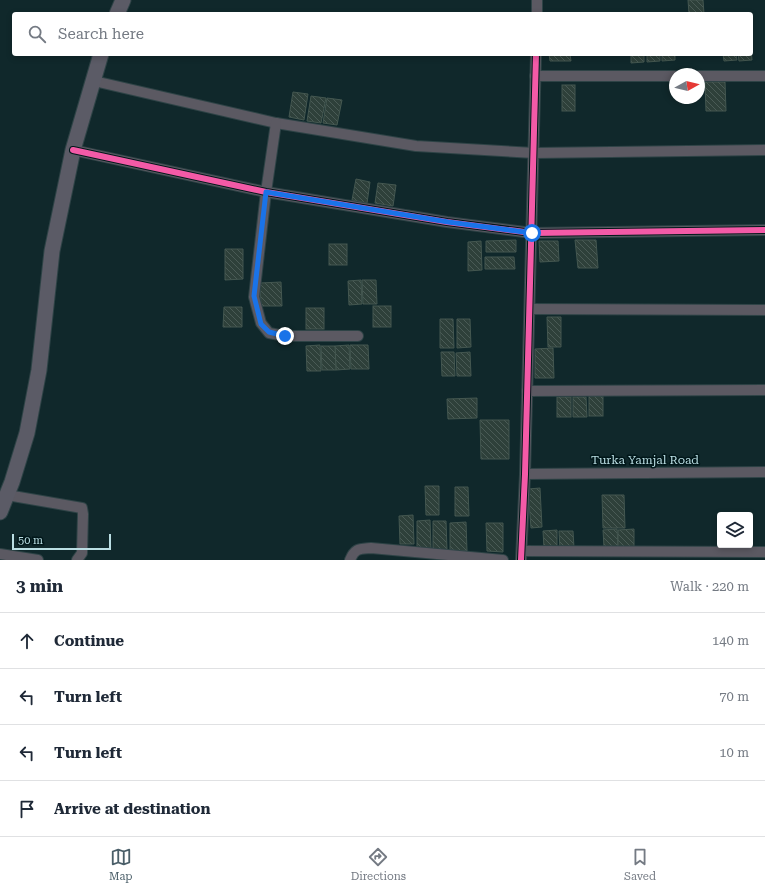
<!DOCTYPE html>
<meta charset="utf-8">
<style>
:root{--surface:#fff;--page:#f2f2f3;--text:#1f2937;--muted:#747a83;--line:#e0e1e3;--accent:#4a5e68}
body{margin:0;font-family:"Roboto Serif",serif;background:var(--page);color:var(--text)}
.controls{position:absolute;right:12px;bottom:12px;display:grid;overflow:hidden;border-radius:4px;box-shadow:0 2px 6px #0003}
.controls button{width:36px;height:36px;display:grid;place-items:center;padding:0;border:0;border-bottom:1px solid var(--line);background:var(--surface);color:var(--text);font:20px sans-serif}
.compass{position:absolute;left:669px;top:68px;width:36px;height:36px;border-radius:50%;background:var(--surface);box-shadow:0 2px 6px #0003;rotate:82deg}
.scale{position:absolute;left:12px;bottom:10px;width:99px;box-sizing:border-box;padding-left:4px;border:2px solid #badee3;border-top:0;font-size:11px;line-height:14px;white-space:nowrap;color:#badee3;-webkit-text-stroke:3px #01171a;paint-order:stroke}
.stop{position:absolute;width:12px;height:12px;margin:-9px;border:3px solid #1a73e8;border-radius:50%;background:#fff}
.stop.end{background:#1a73e8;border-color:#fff;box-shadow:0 1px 4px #0008}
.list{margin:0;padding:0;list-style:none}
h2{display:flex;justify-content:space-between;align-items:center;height:52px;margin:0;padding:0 16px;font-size:17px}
h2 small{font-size:13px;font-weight:400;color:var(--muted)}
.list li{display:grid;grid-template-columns:26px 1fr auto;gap:12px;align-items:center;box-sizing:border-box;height:56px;padding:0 16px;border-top:1px solid var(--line)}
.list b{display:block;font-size:15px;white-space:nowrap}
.list em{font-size:13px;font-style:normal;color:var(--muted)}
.icon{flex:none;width:22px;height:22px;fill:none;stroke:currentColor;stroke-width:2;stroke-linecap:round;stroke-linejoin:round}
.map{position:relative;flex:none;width:765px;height:560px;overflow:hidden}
.search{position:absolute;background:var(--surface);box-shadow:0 2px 6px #0003;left:12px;right:12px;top:12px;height:44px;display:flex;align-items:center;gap:10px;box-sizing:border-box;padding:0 14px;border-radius:4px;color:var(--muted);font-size:15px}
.sheet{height:276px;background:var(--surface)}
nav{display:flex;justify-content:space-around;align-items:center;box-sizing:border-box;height:56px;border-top:1px solid var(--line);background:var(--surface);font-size:11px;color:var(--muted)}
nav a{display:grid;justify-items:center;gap:2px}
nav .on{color:var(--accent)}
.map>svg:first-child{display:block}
</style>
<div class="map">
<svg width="765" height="560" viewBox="0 0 765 560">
<defs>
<pattern id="building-back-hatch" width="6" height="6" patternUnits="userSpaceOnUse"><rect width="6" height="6" fill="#2e403a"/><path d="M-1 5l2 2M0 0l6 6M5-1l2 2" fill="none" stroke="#4a5b56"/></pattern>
</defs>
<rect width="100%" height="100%" fill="#10282b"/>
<g fill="url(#building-back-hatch)" stroke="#445750">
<path d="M 688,0 L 703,0 L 704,14 L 689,14 Z"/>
<path d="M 751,49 L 752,60 L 739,61 L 738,54 L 751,54 Z"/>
<path d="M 549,54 L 570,54 L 571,61 L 550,61 Z"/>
<path d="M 631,54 L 644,54 L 644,62 L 631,63 Z"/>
<path d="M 647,54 L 660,54 L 660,61 L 647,62 Z"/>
<path d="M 662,54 L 675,54 L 675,60 L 662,61 Z"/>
<path d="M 723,54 L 736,54 L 737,60 L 724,61 Z"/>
<path d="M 705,82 L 725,82 L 726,111 L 706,111 Z"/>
<rect x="562" y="85" width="13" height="26"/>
<path d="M 293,92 L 308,94 L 304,120 L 289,117 Z"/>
<path d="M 311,96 L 326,98 L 321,123 L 307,121 Z"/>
<path d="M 327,98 L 342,100 L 337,125 L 323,123 Z"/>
<path d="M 356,179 L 370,182 L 367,203 L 352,200 Z"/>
<path d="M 378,183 L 396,185 L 393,206 L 375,203 Z"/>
<path d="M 516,240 L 516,252 L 486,252 L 486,241 Z"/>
<path d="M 575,240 L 596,240 L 598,268 L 578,268 Z"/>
<path d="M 481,241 L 482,270 L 468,271 L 468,242 Z"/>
<path d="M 539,241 L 558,241 L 559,261 L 540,262 Z"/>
<rect x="329" y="244" width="18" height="21"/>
<path d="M 225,249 L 243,249 L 243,279 L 225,280 Z"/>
<path d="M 485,257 L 514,257 L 515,269 L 485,269 Z"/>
<path d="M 361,280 L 362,304 L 349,305 L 348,281 Z"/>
<path d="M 362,280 L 376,280 L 377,304 L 363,304 Z"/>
<path d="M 281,282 L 282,306 L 261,306 L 260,283 Z"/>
<rect x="373" y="306" width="18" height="21"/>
<path d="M 224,307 L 242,307 L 242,327 L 223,327 Z"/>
<rect x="306" y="308" width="18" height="21"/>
<path d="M 547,317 L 561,317 L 561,347 L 548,347 Z"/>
<path d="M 440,319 L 453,319 L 454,348 L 440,348 Z"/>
<path d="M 457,319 L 470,319 L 471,347 L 457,348 Z"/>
<path d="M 320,345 L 321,371 L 307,371 L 306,346 Z"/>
<path d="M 349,345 L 350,369 L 336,370 L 335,346 Z"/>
<path d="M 350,345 L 368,345 L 369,369 L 351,369 Z"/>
<path d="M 321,346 L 335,346 L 336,370 L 322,370 Z"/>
<path d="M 553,348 L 554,378 L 535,378 L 535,349 Z"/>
<path d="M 441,352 L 454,352 L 455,376 L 442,376 Z"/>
<path d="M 470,352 L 471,376 L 457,376 L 456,353 Z"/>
<rect x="589" y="396" width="14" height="20"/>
<rect x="557" y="397" width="14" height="20"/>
<path d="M 573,397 L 586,397 L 587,417 L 573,417 Z"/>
<path d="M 477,398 L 477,418 L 448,419 L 447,399 Z"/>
<path d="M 480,420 L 509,420 L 509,459 L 481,459 Z"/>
<path d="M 425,486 L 439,486 L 439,515 L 426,515 Z"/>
<path d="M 455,487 L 468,487 L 469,516 L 455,516 Z"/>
<path d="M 540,488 L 542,527 L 531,528 L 528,489 Z"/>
<path d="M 602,495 L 624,495 L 625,528 L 603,528 Z"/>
<path d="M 413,515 L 414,544 L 400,544 L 399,516 Z"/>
<path d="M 430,520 L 431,549 L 417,549 L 417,521 Z"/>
<path d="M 433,521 L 446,521 L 447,550 L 433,550 Z"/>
<path d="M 466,522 L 467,551 L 450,550 L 450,523 Z"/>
<path d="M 486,523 L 503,523 L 503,552 L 487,551 Z"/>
<path d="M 617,529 L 618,547 L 604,547 L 603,530 Z"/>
<path d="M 634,529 L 634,548 L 618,548 L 618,530 Z"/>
<path d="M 557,530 L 557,548 L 544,548 L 543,531 Z"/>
<path d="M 559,531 L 573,531 L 574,548 L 560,549 Z"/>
</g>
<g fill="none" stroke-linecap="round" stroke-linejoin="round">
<g stroke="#2e4346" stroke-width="12">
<g id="minor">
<path d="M 537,14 L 537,0"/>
<path d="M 535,76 L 675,76"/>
<path d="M 699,76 L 765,76"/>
<path d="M 94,81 L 276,123 L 416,146 L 534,153 L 765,150"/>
<path d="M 276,123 L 266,192 L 254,297 L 261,323 L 269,333 L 285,336 L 358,336"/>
<path d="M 73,150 L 266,192 L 447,222 L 532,233 L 765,230"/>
<path d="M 530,309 L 765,310"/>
<path d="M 527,391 L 765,390"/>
<path d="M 525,474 L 765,472"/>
<path d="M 7,495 L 82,508 L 83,514 L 82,553 L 77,560"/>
<path d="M 522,551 L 765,552"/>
<path d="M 0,554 L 38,560"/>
<path d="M 350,560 C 355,548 359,549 371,548 L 503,560"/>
<path d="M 521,560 L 525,474 L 536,54"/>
</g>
</g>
<g stroke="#2e4346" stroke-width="17">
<g id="secondary">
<path d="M 117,14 L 123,0"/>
<path d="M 0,512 L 12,482 L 27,433 L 39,370 L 52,251 L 73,150 L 101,54"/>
</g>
</g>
<use href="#minor" stroke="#5b5962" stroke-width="10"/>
<use href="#secondary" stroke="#5b5b66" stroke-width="15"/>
<g stroke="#01171a" stroke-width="8">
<g id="cycleway">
<path d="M 73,150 L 266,192 L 447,222 L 532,233 L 765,230"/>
<path d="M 521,560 L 525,474 L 536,54"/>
</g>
</g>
<use href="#cycleway" stroke="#f35aa7" stroke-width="6"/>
</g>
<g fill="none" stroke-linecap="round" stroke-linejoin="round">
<path stroke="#1a73e8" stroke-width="5" d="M 285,336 L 269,332 L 261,324 L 254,296 L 266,192 L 448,222 L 532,233"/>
</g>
<g text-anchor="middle" stroke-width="3" stroke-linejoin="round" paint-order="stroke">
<g font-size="12" fill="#badee3" stroke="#01171a">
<text x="645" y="464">Turka Yamjal Road</text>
</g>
</g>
</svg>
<div class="controls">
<button><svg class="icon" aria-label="layers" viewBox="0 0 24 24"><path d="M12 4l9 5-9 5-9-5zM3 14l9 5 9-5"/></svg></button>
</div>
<svg class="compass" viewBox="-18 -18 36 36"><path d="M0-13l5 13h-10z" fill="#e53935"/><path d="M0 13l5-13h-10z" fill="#747a83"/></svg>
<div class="scale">50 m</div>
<div class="stop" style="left:532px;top:233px"></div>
<div class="stop end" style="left:285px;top:336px"></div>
<div class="search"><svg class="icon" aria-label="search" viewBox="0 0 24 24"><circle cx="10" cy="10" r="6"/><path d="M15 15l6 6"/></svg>Search here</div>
</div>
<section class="sheet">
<h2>3 min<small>Walk · 220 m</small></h2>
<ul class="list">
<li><svg class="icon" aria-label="ahead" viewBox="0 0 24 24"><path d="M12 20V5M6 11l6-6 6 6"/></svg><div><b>Continue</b></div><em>140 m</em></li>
<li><svg class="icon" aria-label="left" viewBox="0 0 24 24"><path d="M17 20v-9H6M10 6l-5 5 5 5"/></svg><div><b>Turn left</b></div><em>70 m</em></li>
<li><svg class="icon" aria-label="left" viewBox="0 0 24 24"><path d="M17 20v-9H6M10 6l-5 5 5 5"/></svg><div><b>Turn left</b></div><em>10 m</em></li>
<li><svg class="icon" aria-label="arrive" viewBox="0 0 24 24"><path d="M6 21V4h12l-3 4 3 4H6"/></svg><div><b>Arrive at destination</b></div></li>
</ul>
</section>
<nav>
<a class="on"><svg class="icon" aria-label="map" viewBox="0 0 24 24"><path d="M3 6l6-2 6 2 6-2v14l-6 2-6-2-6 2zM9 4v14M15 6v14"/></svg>Map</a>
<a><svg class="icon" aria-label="directions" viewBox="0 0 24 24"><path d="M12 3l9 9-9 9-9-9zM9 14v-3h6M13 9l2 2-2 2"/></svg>Directions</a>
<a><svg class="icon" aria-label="saved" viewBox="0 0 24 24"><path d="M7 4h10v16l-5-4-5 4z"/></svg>Saved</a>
</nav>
